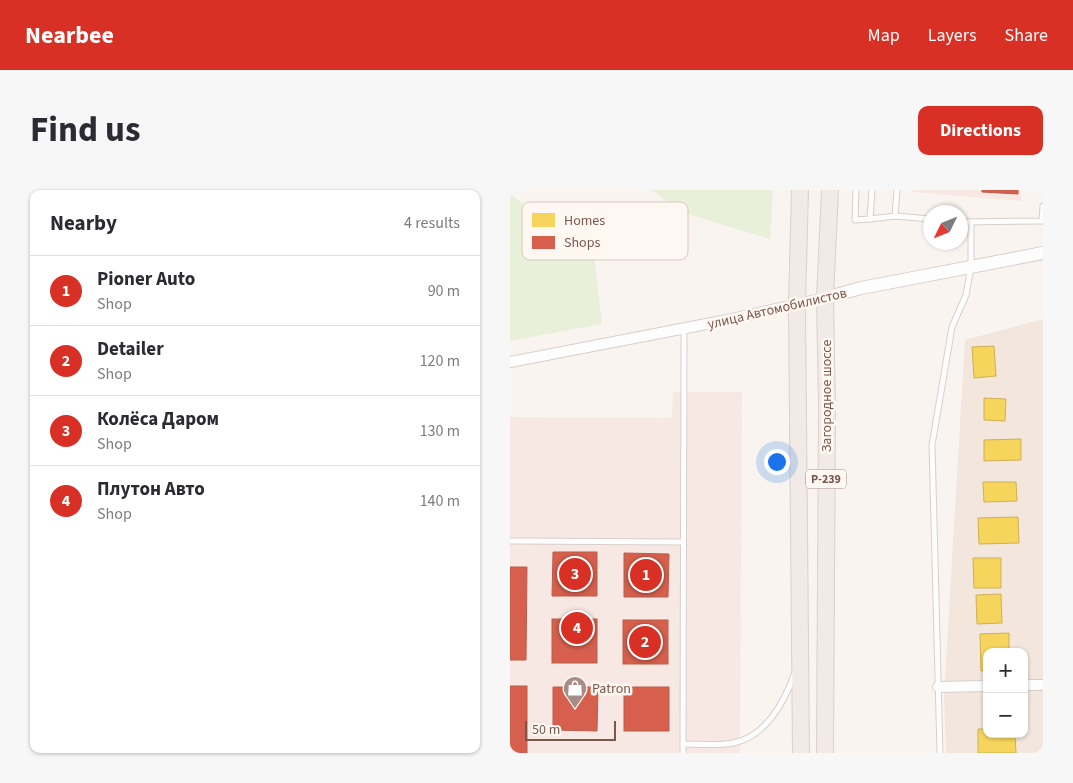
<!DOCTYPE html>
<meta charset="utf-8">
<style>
:root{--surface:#fff;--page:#f7f7f7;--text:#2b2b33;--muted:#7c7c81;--line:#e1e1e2;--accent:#d93025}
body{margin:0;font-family:"Source Sans 3",sans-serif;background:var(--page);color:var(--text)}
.controls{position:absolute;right:15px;bottom:15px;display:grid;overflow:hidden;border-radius:10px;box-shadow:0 1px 4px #0004}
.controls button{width:45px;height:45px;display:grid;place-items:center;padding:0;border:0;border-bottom:1px solid var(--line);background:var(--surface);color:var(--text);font:25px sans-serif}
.compass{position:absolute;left:413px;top:15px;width:45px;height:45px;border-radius:50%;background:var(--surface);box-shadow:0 1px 4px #0004;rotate:227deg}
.scale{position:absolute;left:15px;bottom:12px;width:91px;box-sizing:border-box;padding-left:5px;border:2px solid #79574d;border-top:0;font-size:14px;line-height:18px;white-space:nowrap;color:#79574d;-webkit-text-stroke:4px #fff8f2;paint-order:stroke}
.you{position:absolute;left:266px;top:271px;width:18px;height:18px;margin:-12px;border:4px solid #fff;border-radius:50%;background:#1a73e8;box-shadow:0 0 0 8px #1a73e833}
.badge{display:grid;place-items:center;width:32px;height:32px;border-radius:50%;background:var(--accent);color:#fff;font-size:16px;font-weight:700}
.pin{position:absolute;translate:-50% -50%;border:2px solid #fff;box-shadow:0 1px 5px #0006}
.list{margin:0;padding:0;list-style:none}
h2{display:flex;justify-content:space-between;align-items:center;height:65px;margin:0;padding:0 20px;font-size:21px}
h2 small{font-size:16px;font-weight:400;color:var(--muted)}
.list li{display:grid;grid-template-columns:32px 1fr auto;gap:15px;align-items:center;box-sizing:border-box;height:70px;padding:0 20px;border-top:1px solid var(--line)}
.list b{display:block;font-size:19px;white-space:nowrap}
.list p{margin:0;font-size:16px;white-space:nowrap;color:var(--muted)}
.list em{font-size:16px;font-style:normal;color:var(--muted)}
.map{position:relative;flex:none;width:533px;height:563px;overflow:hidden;border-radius:10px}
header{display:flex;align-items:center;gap:30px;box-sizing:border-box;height:70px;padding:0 25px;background:var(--accent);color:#fff}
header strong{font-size:24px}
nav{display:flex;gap:28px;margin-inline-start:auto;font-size:18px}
.intro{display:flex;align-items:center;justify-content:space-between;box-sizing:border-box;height:120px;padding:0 30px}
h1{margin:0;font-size:35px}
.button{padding:12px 22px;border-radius:10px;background:var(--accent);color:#fff;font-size:18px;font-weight:700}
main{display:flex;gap:30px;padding:0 30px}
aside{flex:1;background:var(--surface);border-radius:10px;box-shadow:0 1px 4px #0004}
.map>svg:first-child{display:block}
</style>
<header>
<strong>Nearbee</strong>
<nav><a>Map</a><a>Layers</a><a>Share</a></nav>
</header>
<div class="intro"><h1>Find us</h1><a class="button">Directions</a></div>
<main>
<aside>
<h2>Nearby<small>4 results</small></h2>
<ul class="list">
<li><span class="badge">1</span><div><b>Pioner Auto</b><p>Shop</p></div><em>90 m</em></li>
<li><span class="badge">2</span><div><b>Detailer</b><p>Shop</p></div><em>120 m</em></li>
<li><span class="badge">3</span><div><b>Колёса Даром</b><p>Shop</p></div><em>130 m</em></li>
<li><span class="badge">4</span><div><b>Плутон Авто</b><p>Shop</p></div><em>140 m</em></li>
</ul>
</aside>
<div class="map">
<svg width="533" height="563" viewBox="0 0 533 563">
<rect width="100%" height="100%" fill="#f9f4ef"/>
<path fill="#f2e6dd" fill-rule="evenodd" d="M 533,129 L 533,563 L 436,563 L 434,505 L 455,150 ZM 477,462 L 514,462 L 514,544 L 477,544 Z"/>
<g fill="#f8e8e3">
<path d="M 403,0 L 511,0 L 511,11 L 403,2 Z"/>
<path d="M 163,202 L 232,202 L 230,563 L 0,563 L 0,227 L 162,228 Z"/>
</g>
<g fill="#e8f0da">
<path d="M 142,0 L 263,0 L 260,49 L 168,21 Z"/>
<path d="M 0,4 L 84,67 L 92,134 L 0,151 Z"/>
</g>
<g fill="#f6d55c" stroke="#d0af58">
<path d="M 484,156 L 486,186 L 464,188 L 462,157 Z"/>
<path d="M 474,208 L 496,209 L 495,231 L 474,230 Z"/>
<path d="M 511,249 L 511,270 L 474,271 L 474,250 Z"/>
<path d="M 473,292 L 506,292 L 507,311 L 474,312 Z"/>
<path d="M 508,327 L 509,353 L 469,354 L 468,328 Z"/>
<path d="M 463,368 L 491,368 L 491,398 L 464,398 Z"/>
<path d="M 491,404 L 492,433 L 467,434 L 466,405 Z"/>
<path d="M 499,443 L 499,462 L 477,462 L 477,480 L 471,481 L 470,444 Z"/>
<path d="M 468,539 L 477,539 L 477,544 L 505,544 L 506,563 L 468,563 Z"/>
</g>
<g fill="#d6604d" stroke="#ba5d4d">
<path d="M 472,0 L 508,0 L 508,4 L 472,2 Z"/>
<path d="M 43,362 L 87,362 L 87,406 L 42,406 Z"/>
<path d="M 114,363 L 159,364 L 158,407 L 114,407 Z"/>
<path d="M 0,377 L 17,377 L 16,470 L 0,470 Z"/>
<rect x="42" y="429" width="45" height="44"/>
<rect x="113" y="430" width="45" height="44"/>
<rect x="0" y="496" width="17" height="67"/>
<path d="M 43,497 L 88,497 L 87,541 L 43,540 Z"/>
<rect x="114" y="497" width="45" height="44"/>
</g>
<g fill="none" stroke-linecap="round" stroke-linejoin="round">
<g stroke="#d8cfcc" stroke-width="7">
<g id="service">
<path d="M 346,0 L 345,30 L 360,29"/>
<path d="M 362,0 L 360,29 L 385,26 L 420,29"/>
<path d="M 385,26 L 387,0"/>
<path d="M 450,32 L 532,31 L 533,16"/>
<path d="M 0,351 L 173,352"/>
<path d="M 173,554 C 188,554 207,556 223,553 C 255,547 274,513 284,485"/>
<path d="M 173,563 L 174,139"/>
<path d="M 430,563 L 422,255 L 442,137 L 456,105 L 461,76 L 461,33"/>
</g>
</g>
<g stroke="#d8cfcc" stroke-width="12">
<g id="minor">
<path d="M 0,172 L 217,130 L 315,108"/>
<path d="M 514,495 L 533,495"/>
<path d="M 428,497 L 477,496"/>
</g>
</g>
<g stroke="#d8cfcc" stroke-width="14">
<path id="tertiary" d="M 315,108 L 351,98 L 533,63"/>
</g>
<g stroke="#dad0cc" stroke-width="18">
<g id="trunk">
<path d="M 290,0 L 287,115 L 291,563"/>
<path d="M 315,563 L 317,218 L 315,108 L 320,0"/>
</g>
</g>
<use href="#service" stroke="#fefdfd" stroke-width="5"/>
<use href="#minor" stroke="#fefdfd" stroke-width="10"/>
<use href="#tertiary" stroke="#fefdfd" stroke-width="12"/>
<use href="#trunk" stroke="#f2eae6" stroke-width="16"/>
</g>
<defs>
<g id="shop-pin" transform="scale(1.25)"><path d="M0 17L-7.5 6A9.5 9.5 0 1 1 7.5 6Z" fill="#a68e86" stroke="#fff8f2"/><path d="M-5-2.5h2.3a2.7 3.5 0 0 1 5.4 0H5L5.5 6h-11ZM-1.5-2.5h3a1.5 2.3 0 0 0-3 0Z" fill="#fff"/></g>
</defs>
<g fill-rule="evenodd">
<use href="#shop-pin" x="65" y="498"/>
</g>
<g text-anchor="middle" stroke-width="5" stroke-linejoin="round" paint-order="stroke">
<rect fill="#fff8f2" stroke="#a1877e" stroke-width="1" x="296" y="279.5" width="40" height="19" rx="4"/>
<g font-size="12" font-weight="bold" fill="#79574d">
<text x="316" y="293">Р-239</text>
</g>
<g font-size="14" fill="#79574d" stroke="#fff8f2">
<text transform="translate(267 118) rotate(-13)" y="5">улица Автомобилистов</text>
<text transform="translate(316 206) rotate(-90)" y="5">Загородное шоссе</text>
</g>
<g font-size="14" fill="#79574d" stroke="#fff8f2" text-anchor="start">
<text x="82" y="503">Patron</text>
</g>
</g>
<rect x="12" y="12" width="166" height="58" rx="8" fill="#fff8f2" stroke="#d7c8c0" stroke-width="1"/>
<rect x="22" y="23" width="23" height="14" fill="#f6d55c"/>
<rect x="22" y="46" width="23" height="13" fill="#d6604d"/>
<g font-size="14" fill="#79574d">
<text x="54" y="35">Homes</text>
<text x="54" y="57">Shops</text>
</g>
</svg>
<div class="controls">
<button>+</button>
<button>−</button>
</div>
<svg class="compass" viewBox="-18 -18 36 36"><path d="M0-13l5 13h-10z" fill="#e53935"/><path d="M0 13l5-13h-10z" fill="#7c7c81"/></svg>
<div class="scale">50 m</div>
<div class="you"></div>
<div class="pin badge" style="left:136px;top:385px">1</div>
<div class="pin badge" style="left:135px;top:452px">2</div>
<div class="pin badge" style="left:65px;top:384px">3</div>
<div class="pin badge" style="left:67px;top:438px">4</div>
</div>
</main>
